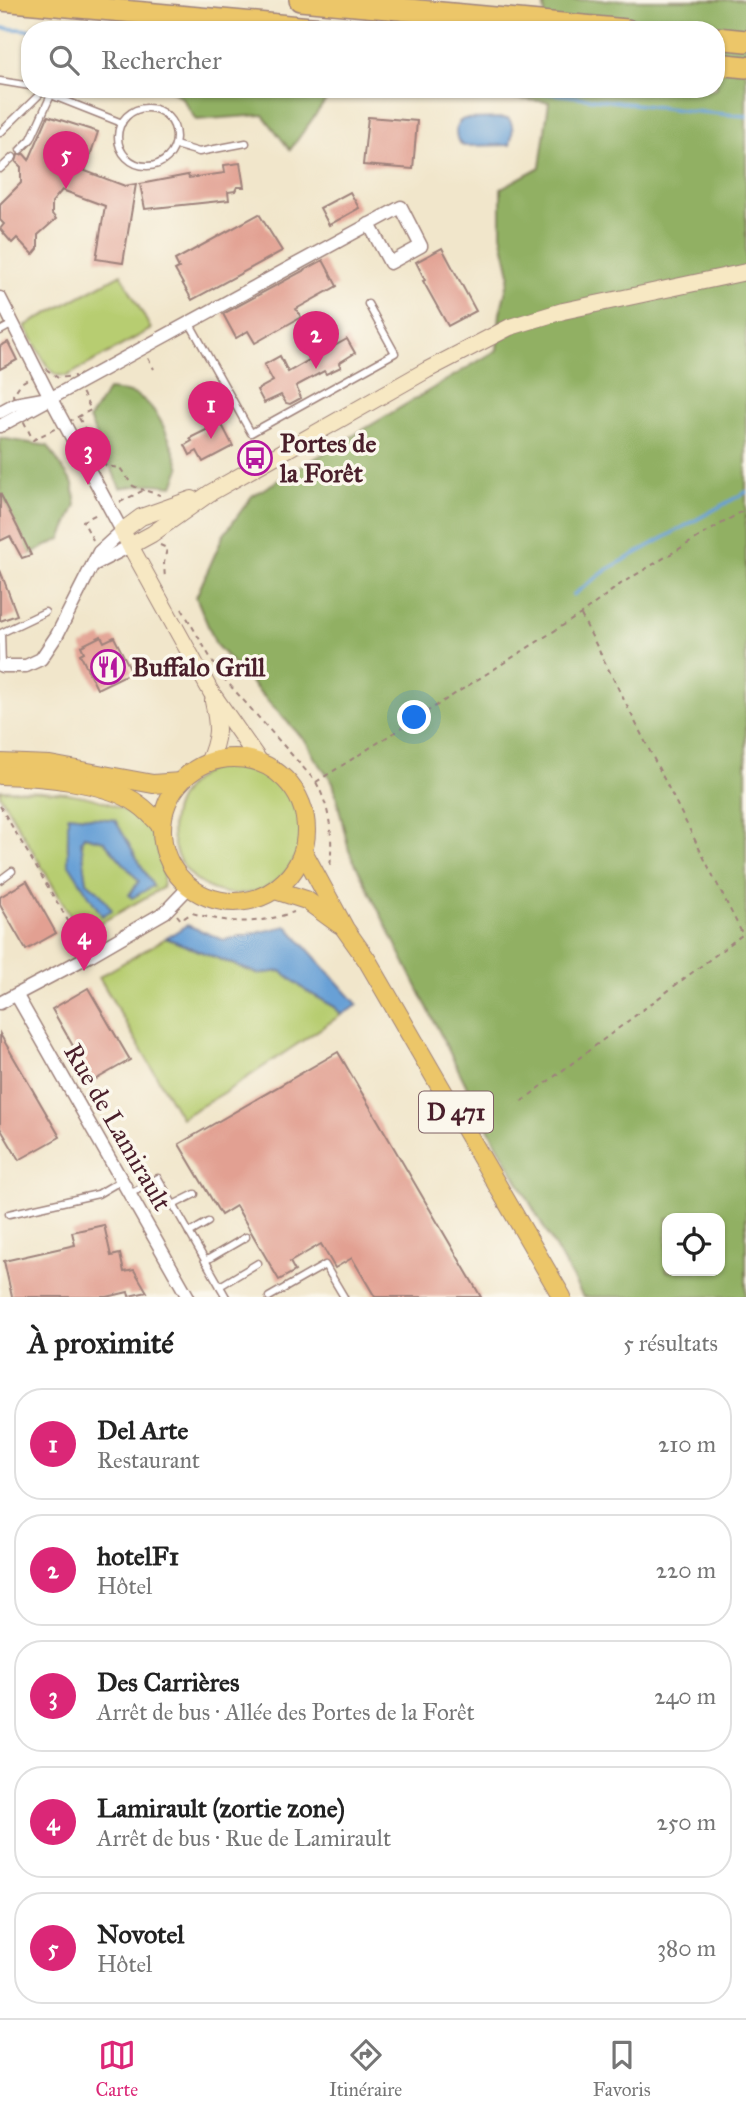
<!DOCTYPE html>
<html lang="fr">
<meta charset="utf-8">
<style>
:root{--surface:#fff;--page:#f2f2f2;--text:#222;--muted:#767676;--line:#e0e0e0;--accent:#db2777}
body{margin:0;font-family:"IM FELL Great Primer",serif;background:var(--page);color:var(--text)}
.controls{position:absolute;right:21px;bottom:21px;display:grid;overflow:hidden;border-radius:14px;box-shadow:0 2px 5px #0004}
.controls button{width:63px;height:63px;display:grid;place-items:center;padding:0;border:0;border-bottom:2px solid var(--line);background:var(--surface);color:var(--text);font:35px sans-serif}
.you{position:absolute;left:415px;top:718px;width:24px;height:24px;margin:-18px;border:5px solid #fff;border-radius:50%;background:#1a73e8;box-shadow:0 0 0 10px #1a73e833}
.badge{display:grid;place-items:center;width:46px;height:46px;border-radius:50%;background:var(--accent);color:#fff;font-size:23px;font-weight:700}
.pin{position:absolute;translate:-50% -58px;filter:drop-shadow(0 2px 4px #0008)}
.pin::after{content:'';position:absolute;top:37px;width:24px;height:21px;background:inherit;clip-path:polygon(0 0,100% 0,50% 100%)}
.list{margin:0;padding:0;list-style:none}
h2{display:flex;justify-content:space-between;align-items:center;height:91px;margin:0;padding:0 28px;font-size:30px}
h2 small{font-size:23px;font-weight:400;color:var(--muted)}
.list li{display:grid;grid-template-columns:46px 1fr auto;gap:21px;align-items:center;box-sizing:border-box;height:112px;margin:0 14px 14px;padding:0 14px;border:2px solid var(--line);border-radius:28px}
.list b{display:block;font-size:26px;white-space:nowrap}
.list p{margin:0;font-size:23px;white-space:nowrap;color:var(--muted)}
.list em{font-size:23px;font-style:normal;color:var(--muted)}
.icon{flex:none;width:38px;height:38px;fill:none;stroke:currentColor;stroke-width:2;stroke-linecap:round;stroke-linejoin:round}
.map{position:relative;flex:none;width:746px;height:1297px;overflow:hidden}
.search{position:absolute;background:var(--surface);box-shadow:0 2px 5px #0004;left:21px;right:21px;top:21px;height:77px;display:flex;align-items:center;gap:18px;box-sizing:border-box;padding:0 24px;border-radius:28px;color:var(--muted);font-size:26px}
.sheet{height:721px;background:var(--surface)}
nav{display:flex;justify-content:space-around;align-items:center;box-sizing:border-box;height:98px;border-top:2px solid var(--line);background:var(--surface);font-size:19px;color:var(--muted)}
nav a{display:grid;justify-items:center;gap:4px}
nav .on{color:var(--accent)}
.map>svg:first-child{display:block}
</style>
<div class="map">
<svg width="746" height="1297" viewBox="0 0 746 1297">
<rect width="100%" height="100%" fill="#fbf7ec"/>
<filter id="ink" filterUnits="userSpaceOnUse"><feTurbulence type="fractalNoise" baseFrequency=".0143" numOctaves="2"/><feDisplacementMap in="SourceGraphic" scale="14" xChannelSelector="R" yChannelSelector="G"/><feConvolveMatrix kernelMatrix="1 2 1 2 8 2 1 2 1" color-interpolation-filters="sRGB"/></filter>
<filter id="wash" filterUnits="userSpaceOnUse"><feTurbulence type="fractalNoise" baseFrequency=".00686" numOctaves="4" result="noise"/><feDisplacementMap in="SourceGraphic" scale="28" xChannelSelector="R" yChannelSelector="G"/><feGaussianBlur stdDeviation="1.57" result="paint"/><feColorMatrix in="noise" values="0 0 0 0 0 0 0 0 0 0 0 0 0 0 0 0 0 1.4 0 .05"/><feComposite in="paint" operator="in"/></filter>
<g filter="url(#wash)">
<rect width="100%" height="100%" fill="#f1e6cb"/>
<g fill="#b7cd71" stroke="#80764e" stroke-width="2" fill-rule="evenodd">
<path d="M 121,274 L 151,329 L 67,376 L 56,375 L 47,366 L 25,326 Z"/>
<circle cx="237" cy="829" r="65"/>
<path d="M 0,790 C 47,790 104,791 142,822 C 150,828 155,842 158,851 C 163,865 165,873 162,888 L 81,934 L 0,795 ZM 69,815 L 115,820 L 153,887 L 139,881 L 104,841 L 84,836 L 81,841 L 87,882 L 99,892 C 60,871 68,853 69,815 Z"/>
<path d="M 166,938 L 257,974 L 281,971 L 306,991 L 335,1007 L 341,1015 L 227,1091 L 181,1118 L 99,977 Z"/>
</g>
<g fill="#91b063" stroke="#6e6847" stroke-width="2" fill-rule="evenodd">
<path d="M 543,0 L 746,0 L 746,1297 L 583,1297 L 484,1121 L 349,851 L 333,782 L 314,757 L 307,743 L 216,645 L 196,597 L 223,536 L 252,496 L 497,350 L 500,313 L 510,274 L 501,234 L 501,188 L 540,167 L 549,102 L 417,89 L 716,89 L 716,30 L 547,30 ZM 667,1218 L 720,1218 L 720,1271 L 667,1271 Z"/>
<path d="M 169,89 L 334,89 L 290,150 L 263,115 L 196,120 L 182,98 Z"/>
<path d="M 108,390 C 116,391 124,391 130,393 C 158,400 172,445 180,468 L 173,486 L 152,484 L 120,488 L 89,419 Z"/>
<path d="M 0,438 L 48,446 L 73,484 L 76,505 L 61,539 L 30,554 L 0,493 Z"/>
</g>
<g fill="#68a0d6" stroke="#596080" stroke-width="2">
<path d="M 508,118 C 515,125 512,136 510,145 L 463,146 L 458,141 C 455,132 454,123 464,119 Z"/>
<path d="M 68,815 L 115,820 L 153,886 L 132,898 L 129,895 L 139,881 L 104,841 L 84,836 L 81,841 L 87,882 L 99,892 L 112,910 L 102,916 L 68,863 Z"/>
<path d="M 187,925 L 224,940 L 287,926 L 358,1005 L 341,1015 L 335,1007 L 306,991 L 281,971 L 258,974 L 166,938 Z"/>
</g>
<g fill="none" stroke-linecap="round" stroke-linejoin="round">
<g stroke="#68a0d6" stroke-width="3.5">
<path d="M 0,28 L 30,30"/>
<path d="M 515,89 L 690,111 L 746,116"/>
<path d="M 573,595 L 608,569 L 746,492"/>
</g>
</g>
<g id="blocks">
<g fill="#e2a092">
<path d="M 48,116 L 98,132 L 85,171 L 125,186 L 136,184 L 123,263 L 96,259 L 105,206 L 62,190 L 52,202 L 52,214 L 56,219 L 38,235 L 38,249 L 33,255 L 17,238 L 12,243 L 0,229 L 4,224 L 0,220 L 0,204 L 21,183 L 21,167 L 16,162 L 18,155 L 24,154 L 29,160 Z"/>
<path d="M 368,117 L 417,121 L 413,169 L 363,165 Z"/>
<path d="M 240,163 L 244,187 L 237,187 L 235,191 L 228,192 L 229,200 L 145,209 L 140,184 L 188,175 L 189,178 L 225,173 L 224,165 Z"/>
<path d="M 350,192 L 359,208 L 329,225 L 320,208 Z"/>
<path d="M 259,214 L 282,251 L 192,300 L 175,270 L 179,268 L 175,260 Z"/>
<path d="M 442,248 L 476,311 L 448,326 L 423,281 L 425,280 L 416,262 Z"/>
<path d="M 323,260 L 337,286 L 296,309 L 301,317 L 255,343 L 248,331 L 236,338 L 223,314 Z"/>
<path d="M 323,333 L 331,348 L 347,339 L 355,353 L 339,363 L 341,367 L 326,374 L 324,371 L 296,386 L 301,398 L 290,404 L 286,403 L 281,395 L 264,403 L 257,390 L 273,381 L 264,365 L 280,356 L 288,372 L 316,356 L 308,341 Z"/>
<path d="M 8,342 L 17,360 L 0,369 L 0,346 Z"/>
<path d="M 222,425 L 233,446 L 203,462 L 197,451 L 190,455 L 185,445 L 192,441 L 190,438 L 214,426 L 215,428 Z"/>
<path d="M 0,493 L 19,530 L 31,555 L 22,558 L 10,536 L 0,541 Z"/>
<path d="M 0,570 L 17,615 L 0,621 Z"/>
<path d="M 101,636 L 104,642 L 114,637 L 132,672 L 97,689 L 80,654 L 84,652 L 81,646 Z"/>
<path d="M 27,881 L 56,933 L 26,950 L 0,905 L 0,897 Z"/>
<path d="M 88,988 L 130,1060 L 93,1081 L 52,1009 Z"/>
<path d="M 0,1034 L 60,1137 L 19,1160 L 0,1128 Z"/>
<path d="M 338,1052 L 481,1297 L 375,1297 L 352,1258 L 335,1268 L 321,1244 L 290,1262 L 295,1271 L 279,1280 L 236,1206 L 221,1215 L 179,1144 Z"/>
<path d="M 104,1225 L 111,1256 L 120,1254 L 124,1272 L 134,1270 L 147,1292 L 129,1296 L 128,1292 L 107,1297 L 12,1297 L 4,1261 L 75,1245 L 72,1232 Z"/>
</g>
</g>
</g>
<g filter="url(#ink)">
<use href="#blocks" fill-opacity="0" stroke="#9e827b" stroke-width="2"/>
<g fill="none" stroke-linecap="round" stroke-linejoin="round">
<g stroke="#9e827b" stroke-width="9">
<g id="lane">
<path d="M 0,81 L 30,86"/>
<path d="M 51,95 L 122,123"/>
<circle cx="147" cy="137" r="29"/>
<path d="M 0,133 L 43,91"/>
<path d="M 175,145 L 199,152 L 246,143"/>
<path d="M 20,150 L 31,139 L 51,95 L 38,89"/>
<path d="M 0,169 L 13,157"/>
<path d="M 189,322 L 251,433 L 395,353 L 368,304"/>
<path d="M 0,331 L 13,324"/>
<path d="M 2,666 L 1,633 L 45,612"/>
<path d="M 0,880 L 12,871"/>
<path d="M 130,1194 L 158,1178 L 226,1297"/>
<path d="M 173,1205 L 195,1194"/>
<path d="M 9,1214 L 98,1194 L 122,1180"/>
<path d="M 189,1233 L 208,1222"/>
<path d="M 205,1261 L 246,1237"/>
<path d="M 220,1286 L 258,1263"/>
<path d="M 269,1297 L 325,1265 L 344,1297"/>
</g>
</g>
<g stroke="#9e827b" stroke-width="15">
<g id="street">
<path d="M 0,298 L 50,397 L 122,531 L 99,552 L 57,635 L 41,659 L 26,666 L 2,666"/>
<path d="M 0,412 L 15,404 L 43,399"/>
<path d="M 0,426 L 401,207 L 421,246 L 390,263 L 369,224"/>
<path d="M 93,565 L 130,546"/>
<path d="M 17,996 L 188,1297"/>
<path d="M 0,1003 L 89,956 L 165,912 L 189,887"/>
</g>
</g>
<g stroke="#9e827b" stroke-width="18">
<g id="secondary">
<path d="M 192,499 L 141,517 L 122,531 L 211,692 L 260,762"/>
<path d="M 130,546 L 152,534 L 210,493 L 427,370 L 510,327 L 563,311 L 746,272"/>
<path d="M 208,763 C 219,737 219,728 213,701"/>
</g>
</g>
<g stroke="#9e827b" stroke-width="20">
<g id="primary">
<circle cx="234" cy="830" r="72"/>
<path d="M 0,763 L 50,765 L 153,784 L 180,782"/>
<path d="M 0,775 C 38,776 107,781 138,804 C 147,810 155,819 162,827"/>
<path d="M 304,853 L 345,929 L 367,960 L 562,1297"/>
<path d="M 275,890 L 306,900 L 339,924"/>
</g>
</g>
<g stroke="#9e827b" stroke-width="24">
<g id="highway">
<path d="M 1,0 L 333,30"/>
<path d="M 300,0 L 627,30"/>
<path d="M 716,38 L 746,41"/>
<path d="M 716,64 L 746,67"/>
</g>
</g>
<g stroke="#9e827b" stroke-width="2" stroke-dasharray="5 5" stroke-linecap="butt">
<path d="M 148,358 L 154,369"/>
<path d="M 46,369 L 58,378 L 74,376 L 91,410 L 33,440 L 15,404 L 13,395 L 21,383 Z"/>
<path d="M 79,418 L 106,466 L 120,468 L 133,486 L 144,490"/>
<path d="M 120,502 L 144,490 L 160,495"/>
<path d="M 93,540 L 83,521 L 99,513"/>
<path d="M 160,545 L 167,548 L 164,563 L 165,580"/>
<path d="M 182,609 L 220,674 L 316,782 C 331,810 333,837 330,868"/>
<path d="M 581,615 L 743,935"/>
<path d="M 316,782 L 581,614 L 622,583 L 746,509"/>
<path d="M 0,806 L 83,946"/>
<path d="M 177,915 L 181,920 L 192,913 C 230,924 255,925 294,912"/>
<path d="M 522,1101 L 746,932"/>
</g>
<use href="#lane" stroke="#fff" stroke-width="6"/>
<use href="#street" stroke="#fff" stroke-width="12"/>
<use href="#secondary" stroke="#f7e8c3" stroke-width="16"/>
<use href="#primary" stroke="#ecc669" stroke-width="18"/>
<use href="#highway" stroke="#ecc669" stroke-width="21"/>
</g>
</g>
<defs>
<g id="bus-ring" transform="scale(1.75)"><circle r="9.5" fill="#fbf7ec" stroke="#b5179e" stroke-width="1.5"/><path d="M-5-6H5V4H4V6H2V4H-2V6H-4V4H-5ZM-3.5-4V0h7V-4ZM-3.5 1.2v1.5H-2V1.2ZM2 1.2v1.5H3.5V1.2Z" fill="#b5179e"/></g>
<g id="restaurant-ring" transform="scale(1.75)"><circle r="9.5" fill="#fbf7ec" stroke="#b5179e" stroke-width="1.5"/><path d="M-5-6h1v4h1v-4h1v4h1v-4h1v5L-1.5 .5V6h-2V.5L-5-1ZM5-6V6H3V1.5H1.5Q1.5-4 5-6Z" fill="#b5179e"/></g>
</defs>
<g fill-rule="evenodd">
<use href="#bus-ring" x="255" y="458"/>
<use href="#restaurant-ring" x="108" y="667"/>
</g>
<g text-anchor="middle" stroke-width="7" stroke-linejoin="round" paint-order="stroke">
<rect fill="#fbf7ec" stroke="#7f6065" stroke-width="2" x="419" y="1091.5" width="74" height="41" rx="5"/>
<g font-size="24" font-weight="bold" fill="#4a1f2b">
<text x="456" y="1120">D 471</text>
</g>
<g font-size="26" font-weight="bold" fill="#4a1f2b" stroke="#fbf7ec" text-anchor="start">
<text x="280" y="452">Portes de<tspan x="280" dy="30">la Forêt</tspan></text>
<text x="132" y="676">Buffalo Grill</text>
</g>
<g font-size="26" fill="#4a1f2b" stroke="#fbf7ec">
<text transform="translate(118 1127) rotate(60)" y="9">Rue de Lamirault</text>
</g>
</g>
</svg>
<div class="controls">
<button><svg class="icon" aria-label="locate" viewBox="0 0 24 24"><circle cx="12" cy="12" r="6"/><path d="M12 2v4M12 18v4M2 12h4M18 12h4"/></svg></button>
</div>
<div class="you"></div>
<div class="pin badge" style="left:211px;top:439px">1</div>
<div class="pin badge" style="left:316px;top:369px">2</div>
<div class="pin badge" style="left:88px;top:485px">3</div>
<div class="pin badge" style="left:84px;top:971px">4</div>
<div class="pin badge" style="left:66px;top:189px">5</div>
<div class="search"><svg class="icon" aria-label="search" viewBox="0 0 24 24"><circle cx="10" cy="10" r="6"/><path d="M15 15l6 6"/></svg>Rechercher</div>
</div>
<section class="sheet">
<h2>À proximité<small>5 résultats</small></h2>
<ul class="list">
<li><span class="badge">1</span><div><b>Del Arte</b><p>Restaurant</p></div><em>210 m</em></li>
<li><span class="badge">2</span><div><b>hotelF1</b><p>Hôtel</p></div><em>220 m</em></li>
<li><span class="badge">3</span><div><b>Des Carrières</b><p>Arrêt de bus · Allée des Portes de la Forêt</p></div><em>240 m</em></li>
<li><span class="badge">4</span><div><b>Lamirault (zortie zone)</b><p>Arrêt de bus · Rue de Lamirault</p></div><em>250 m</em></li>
<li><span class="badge">5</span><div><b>Novotel</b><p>Hôtel</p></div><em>380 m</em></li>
</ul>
</section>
<nav>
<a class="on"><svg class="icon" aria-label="map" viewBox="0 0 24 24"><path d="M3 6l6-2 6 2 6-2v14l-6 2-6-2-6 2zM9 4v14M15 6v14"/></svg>Carte</a>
<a><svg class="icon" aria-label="directions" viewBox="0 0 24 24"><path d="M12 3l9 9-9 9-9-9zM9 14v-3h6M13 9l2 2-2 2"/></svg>Itinéraire</a>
<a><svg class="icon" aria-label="saved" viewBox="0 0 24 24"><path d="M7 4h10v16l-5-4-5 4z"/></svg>Favoris</a>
</nav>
